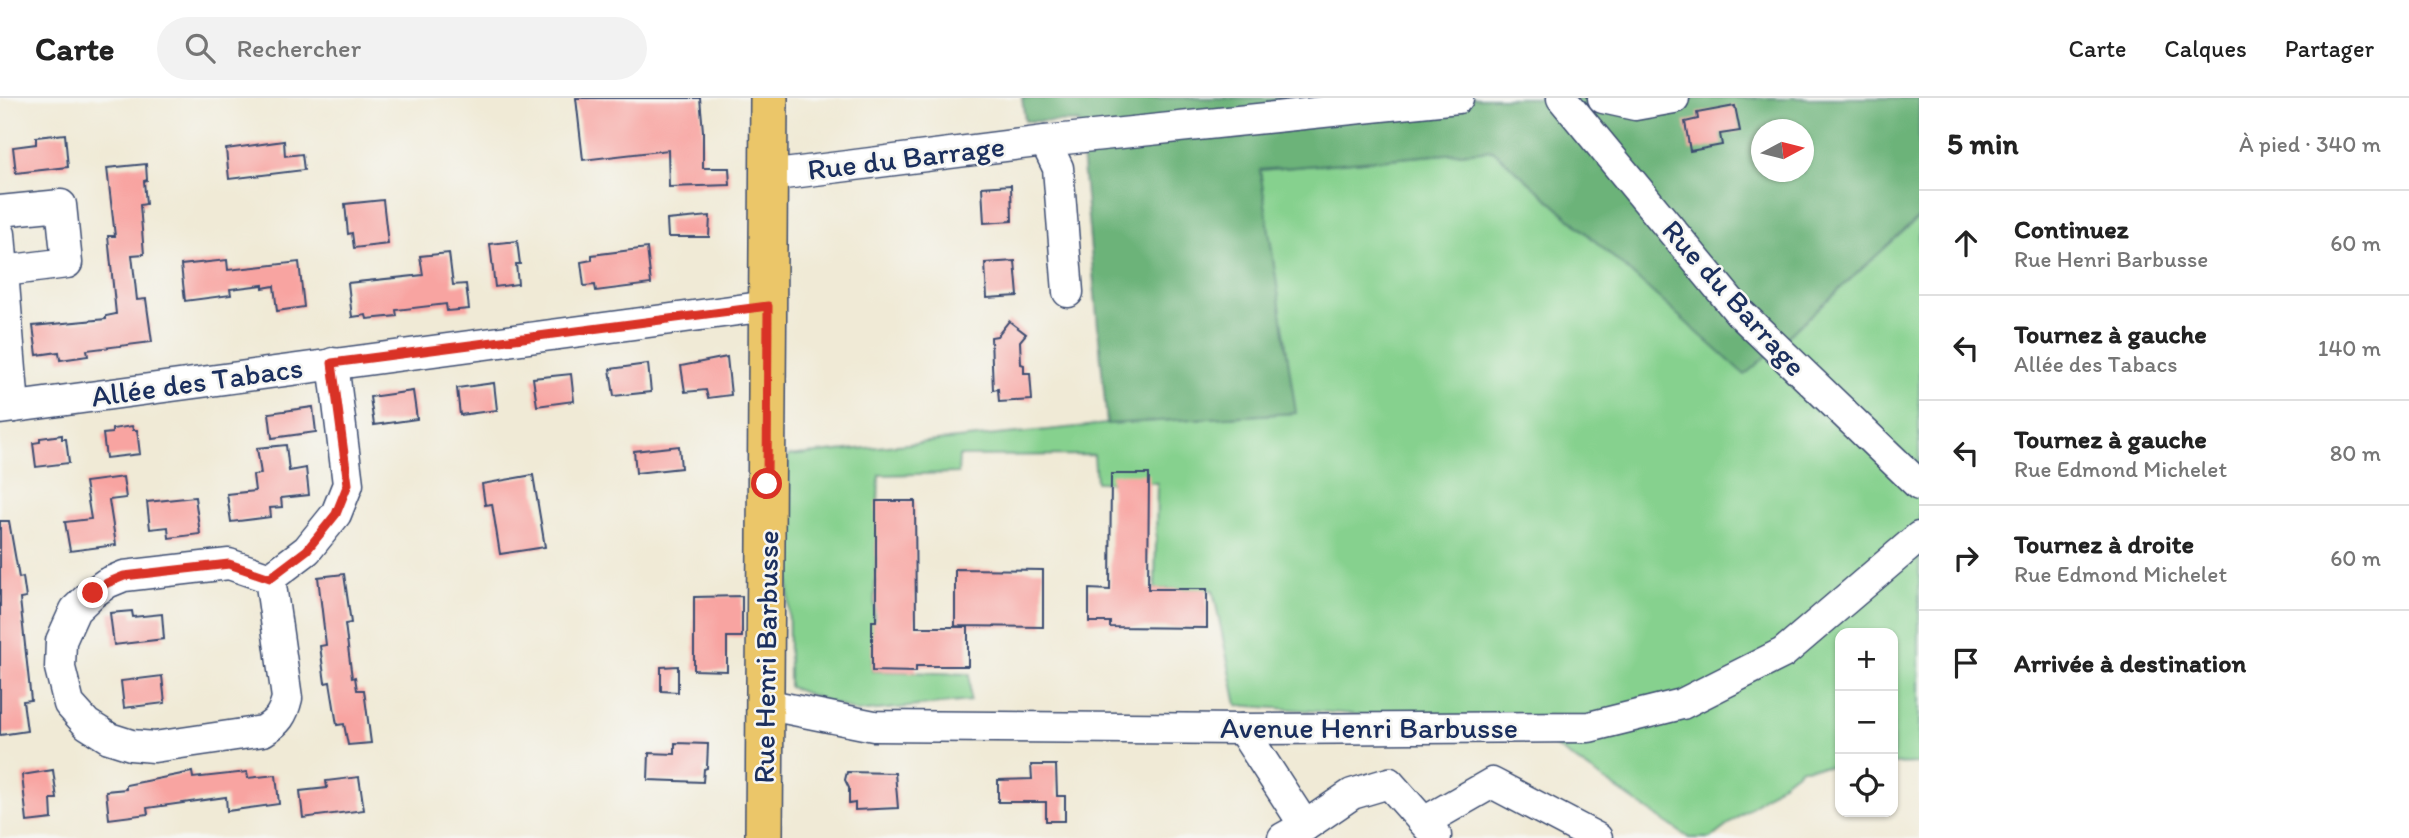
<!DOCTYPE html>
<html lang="fr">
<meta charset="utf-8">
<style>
:root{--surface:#fff;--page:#f2f2f2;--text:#222;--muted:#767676;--line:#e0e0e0}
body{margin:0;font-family:Itim,sans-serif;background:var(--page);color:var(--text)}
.controls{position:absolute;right:21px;bottom:21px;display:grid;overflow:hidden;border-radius:14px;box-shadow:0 2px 5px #0004}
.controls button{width:63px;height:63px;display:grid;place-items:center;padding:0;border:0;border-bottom:2px solid var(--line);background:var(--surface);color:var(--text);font:35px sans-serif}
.compass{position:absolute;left:1751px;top:21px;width:63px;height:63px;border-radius:50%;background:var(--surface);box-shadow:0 2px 5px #0004;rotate:83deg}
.stop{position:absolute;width:21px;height:21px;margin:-16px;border:5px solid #d93025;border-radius:50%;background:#fff}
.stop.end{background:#d93025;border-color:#fff;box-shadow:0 2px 7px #0008}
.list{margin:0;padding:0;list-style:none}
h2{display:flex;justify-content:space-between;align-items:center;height:91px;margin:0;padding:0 28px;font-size:30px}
h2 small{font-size:23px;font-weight:400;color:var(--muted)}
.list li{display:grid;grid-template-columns:46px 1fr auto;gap:21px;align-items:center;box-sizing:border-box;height:105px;padding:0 28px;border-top:2px solid var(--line)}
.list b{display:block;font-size:26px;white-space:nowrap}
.list p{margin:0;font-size:23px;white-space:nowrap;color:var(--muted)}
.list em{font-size:23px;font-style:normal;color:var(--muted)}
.icon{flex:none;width:38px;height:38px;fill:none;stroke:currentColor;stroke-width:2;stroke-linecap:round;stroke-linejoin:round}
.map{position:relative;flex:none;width:1919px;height:740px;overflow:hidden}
header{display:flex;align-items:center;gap:42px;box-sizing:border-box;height:98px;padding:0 35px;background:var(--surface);border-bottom:2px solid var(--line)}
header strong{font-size:33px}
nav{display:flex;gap:38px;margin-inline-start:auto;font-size:24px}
.search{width:490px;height:63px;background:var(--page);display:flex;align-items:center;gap:18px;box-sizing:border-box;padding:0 24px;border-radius:38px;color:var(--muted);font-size:26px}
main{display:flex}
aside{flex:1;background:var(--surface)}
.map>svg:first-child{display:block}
</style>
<header>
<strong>Carte</strong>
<div class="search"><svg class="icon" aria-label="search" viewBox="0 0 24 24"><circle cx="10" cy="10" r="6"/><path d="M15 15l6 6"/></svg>Rechercher</div>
<nav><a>Carte</a><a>Calques</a><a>Partager</a></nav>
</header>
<main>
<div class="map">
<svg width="1919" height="740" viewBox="0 0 1919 740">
<rect width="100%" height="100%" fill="#f6f6f2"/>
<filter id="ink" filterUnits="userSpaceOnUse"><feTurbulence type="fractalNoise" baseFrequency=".0143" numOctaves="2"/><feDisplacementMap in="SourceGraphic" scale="14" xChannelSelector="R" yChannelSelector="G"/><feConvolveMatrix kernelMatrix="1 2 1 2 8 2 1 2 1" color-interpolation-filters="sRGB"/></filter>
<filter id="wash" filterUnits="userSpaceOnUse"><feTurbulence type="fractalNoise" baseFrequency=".00686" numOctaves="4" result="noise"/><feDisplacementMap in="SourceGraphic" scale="28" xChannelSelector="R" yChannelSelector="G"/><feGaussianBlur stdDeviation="1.57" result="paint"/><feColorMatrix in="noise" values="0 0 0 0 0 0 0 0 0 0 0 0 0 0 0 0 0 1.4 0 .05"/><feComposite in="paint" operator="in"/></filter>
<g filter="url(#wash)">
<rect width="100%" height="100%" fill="#f0ead6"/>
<path fill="#86d18e" stroke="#508076" stroke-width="2" d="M 1493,52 L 1745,276 L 1919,119 L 1919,665 L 1893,666 L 1893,535 L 1840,535 L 1840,668 L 1802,670 L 1711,740 L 1689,740 L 1528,630 L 1237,607 L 1213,492 L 1155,491 L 1157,385 L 1096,384 L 1094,357 L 959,358 L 958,375 L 879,377 L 872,573 L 970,576 L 970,603 L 857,614 L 789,589 L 788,358 L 1107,326 L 1295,315 L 1260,72 Z"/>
<path fill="#6cb379" stroke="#44716c" stroke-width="2" fill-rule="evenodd" d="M 1022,0 L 1919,0 L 1919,119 L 1745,277 L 1493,52 L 1260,72 L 1296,315 L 1107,326 L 1079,24 L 1025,23 ZM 1762,32 L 1804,32 L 1804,74 L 1762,74 Z"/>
<g id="blocks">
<g fill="#f8a4a1">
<path d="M 576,0 L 700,0 L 703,33 L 703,70 L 729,70 L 730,87 L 669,89 L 668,52 L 583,62 Z"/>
<path d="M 1735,8 L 1740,33 L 1720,36 L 1722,47 L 1690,53 L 1685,24 L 1698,21 L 1697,15 Z"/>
<path d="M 65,36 L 68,69 L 16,75 L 13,49 L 36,46 L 36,39 Z"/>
<path d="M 284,43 L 285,58 L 302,56 L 304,72 L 229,81 L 226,51 Z"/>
<path d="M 146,66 L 147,82 L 144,83 L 146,106 L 140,107 L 144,156 L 132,157 L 137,202 L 146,201 L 152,244 L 87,252 L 88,258 L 60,262 L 59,254 L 37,257 L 33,228 L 106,221 L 106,218 L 116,216 L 108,138 L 115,138 L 107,70 Z"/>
<path d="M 1011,87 L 1012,123 L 984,125 L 982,89 Z"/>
<path d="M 383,102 L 388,146 L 354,150 L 352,135 L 348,136 L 345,106 Z"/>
<path d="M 710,118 L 709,139 L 668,139 L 667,122 Z"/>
<path d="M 517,143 L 520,166 L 516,166 L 518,186 L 495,189 L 490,146 Z"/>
<path d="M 647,150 L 651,186 L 596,193 L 595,187 L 584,188 L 581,164 L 592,162 L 592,157 Z"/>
<path d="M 449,155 L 453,187 L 466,186 L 469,211 L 447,213 L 446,206 L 396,212 L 397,218 L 367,221 L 366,217 L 352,219 L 348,185 L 423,177 L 420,158 Z"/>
<path d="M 227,162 L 228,172 L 299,164 L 304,209 L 277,213 L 274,188 L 263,190 L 263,187 L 230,191 L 231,197 L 185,203 L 181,167 Z"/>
<path d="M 1015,163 L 1018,198 L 987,200 L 985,165 Z"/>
<path d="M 1009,223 L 1026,236 L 1020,243 L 1021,266 L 1024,267 L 1024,275 L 1030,275 L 1032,302 L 999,304 L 998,291 L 993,292 L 991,239 L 997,238 Z"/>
<path d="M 727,259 L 731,297 L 708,300 L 706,292 L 685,294 L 681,268 Z"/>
<path d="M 648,266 L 651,294 L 614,298 L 610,271 Z"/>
<path d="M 571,276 L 574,303 L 537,308 L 533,280 Z"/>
<path d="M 494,285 L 497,312 L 460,317 L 457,290 Z"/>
<path d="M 413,293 L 417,321 L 374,327 L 370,299 Z"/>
<path d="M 313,309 L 316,334 L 272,340 L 269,315 Z"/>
<path d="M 132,328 L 133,332 L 137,332 L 140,356 L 106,360 L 103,336 L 112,335 L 112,331 Z"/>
<path d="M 62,337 L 62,341 L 66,341 L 69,365 L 36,369 L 33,345 L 40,344 L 40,340 Z"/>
<path d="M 286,347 L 289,373 L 306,370 L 309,397 L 281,400 L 282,409 L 270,410 L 271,419 L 231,424 L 227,396 L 255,393 L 253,377 L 261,376 L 257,350 Z"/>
<path d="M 679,348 L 681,370 L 636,375 L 634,353 Z"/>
<path d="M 1111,376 L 1149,376 L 1148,491 L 1207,491 L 1207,530 L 1110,529 L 1110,524 L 1089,524 L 1089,491 L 1110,492 Z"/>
<path d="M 533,377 L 545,449 L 500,456 L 492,406 L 485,407 L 482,386 Z"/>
<path d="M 123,379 L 126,400 L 109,402 L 116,447 L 70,453 L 65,424 L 91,421 L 85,384 Z"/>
<path d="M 195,399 L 200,436 L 169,440 L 168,429 L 150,431 L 147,404 Z"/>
<path d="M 876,403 L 915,403 L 916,529 L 968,529 L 968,568 L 916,568 L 916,574 L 872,573 L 872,523 L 876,523 Z"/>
<path d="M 0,423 L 9,423 L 19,480 L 23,479 L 26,500 L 20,501 L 31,602 L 23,603 L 27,633 L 0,637 Z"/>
<path d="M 955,471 L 1043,472 L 1043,529 L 955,528 Z"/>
<path d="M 344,476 L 351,525 L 345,526 L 352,580 L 355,579 L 357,592 L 364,592 L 371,645 L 348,647 L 344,626 L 337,627 L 330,584 L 325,585 L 320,548 L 326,547 L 318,479 Z"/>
<path d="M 742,498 L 742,539 L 727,539 L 727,573 L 694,572 L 694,499 Z"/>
<path d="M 132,513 L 133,519 L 162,516 L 164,541 L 114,547 L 110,515 Z"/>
<path d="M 678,568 L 678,594 L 661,593 L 661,569 Z"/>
<path d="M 162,578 L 165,605 L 124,610 L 121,583 Z"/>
<path d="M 675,645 L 708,646 L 707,670 L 704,671 L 703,684 L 648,682 L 649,655 L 675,656 Z"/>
<path d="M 1031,667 L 1056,667 L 1057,698 L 1065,698 L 1065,723 L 1046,723 L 1046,704 L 998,704 L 998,682 L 1032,681 Z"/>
<path d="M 53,672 L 57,701 L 51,701 L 52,721 L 27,724 L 22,677 Z"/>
<path d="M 192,674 L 193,680 L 247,674 L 248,680 L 276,677 L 279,706 L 227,713 L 226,699 L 147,710 L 148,716 L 109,721 L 106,693 L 126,691 L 126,687 Z"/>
<path d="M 847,674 L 895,675 L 898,710 L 855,712 L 855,705 L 849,706 L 849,690 L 845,682 Z"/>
<path d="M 359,679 L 364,712 L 303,720 L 300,693 L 327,690 L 326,683 Z"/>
</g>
</g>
</g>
<g filter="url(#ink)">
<use href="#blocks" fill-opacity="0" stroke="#3b4b70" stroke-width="2"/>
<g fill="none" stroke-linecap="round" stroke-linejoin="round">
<g stroke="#3b4b70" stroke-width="33">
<g id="minor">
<path d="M 1562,0 L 1739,214 L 1919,387"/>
<path d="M 1603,0 L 1635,7 L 1674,0"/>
<path d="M 1045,43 L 1058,70 L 1068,194"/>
<path d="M 768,78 L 1045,43 L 1458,0"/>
<path d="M 0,113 L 61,107 L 67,165 L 4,173"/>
<path d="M 0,136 L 14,309"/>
<path d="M 0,311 L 768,208"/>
<path d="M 270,480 L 287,600 C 283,617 278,624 263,633 L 154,649 L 131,647 L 109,640 L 87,626 L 69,606 L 60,570 L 61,543 L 75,512 L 93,495 L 107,485 L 124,478 L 229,466 L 270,480 L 307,452 L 336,416 L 348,386 L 333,265"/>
<path d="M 764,606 L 874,628 L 1242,631 L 1589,629 L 1682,606 L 1783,555 L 1919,439"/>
<path d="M 1242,631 L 1305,728"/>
<path d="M 1424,724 L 1492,685 L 1597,740"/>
<path d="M 1283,740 L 1305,728 L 1352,696 L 1389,685 L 1436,738"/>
</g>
</g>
<g stroke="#3b4b70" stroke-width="40">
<path id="major" d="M 764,740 L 769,0"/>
</g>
<use href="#minor" stroke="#fff" stroke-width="30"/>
<use href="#major" stroke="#ebc669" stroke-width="37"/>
</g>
</g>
<g fill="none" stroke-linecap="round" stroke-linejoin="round" filter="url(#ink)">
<path stroke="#d93025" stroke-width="9" d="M 93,495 L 107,485 L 124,478 L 229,466 L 270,480 L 307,452 L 336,416 L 348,386 L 332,265 L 768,208 L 767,386"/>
</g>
<g text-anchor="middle" stroke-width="5" stroke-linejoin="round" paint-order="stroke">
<g font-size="30" fill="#1b2f5e" stroke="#f6f6f2">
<text transform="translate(906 60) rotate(-7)" y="10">Rue du Barrage</text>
<text transform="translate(1734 200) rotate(48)" y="10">Rue du Barrage</text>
<text transform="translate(197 284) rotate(-8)" y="10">Allée des Tabacs</text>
<text transform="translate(766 559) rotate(-89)" y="10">Rue Henri Barbusse</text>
<text x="1369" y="640">Avenue Henri Barbusse</text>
</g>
</g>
</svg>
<div class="controls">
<button>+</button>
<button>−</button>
<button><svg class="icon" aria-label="locate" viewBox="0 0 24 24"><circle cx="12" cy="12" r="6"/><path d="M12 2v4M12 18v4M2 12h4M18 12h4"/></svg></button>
</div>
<svg class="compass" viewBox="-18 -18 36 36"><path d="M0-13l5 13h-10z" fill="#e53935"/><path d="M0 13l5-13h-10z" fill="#767676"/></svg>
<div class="stop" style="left:767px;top:386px"></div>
<div class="stop end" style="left:93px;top:495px"></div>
</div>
<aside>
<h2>5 min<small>À pied · 340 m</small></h2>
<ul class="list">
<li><svg class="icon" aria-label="ahead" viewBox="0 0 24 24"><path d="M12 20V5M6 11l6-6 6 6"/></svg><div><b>Continuez</b><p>Rue Henri Barbusse</p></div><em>60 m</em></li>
<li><svg class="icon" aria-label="left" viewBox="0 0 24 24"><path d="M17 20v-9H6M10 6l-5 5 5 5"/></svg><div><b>Tournez à gauche</b><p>Allée des Tabacs</p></div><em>140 m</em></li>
<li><svg class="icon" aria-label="left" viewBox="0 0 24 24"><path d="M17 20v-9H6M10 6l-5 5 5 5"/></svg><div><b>Tournez à gauche</b><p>Rue Edmond Michelet</p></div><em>80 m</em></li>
<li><svg class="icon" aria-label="right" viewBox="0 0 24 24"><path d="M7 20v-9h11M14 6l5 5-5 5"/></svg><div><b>Tournez à droite</b><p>Rue Edmond Michelet</p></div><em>60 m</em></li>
<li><svg class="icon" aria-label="arrive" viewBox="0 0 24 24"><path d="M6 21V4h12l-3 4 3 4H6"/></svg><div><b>Arrivée à destination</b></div></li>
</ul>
</aside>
</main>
